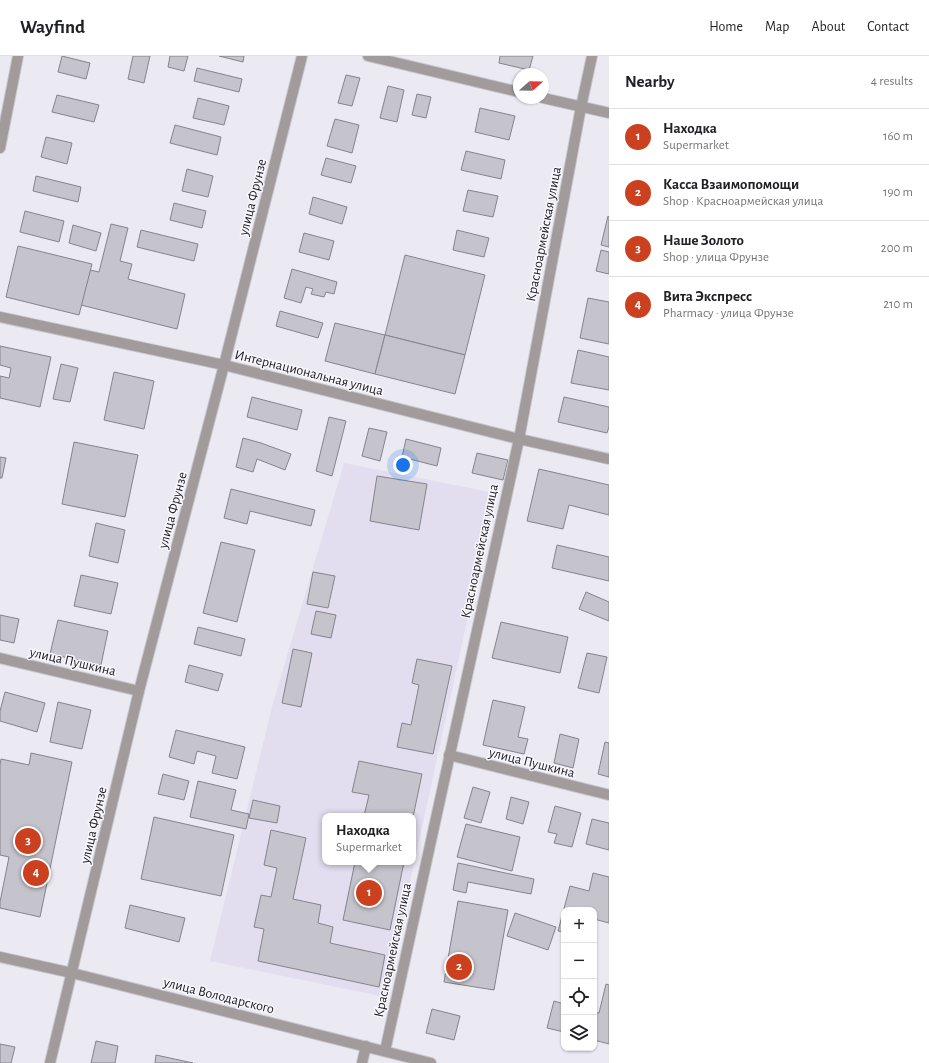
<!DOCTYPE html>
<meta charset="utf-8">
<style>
:root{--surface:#fff;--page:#f2f2f2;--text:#202124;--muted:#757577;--line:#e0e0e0;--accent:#cb411f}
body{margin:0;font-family:"Alegreya Sans",sans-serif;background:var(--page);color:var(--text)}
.controls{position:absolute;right:12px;bottom:12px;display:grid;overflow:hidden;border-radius:8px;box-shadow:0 1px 3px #0004}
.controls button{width:36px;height:36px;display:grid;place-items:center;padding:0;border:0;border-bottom:1px solid var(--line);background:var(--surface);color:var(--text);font:20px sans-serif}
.compass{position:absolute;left:513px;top:12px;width:36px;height:36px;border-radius:50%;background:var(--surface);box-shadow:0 1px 3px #0004;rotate:70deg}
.you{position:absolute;left:403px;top:409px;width:14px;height:14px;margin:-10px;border:3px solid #fff;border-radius:50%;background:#1a73e8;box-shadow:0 0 0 6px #1a73e833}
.badge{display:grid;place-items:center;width:26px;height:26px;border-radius:50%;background:var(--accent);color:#fff;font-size:13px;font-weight:700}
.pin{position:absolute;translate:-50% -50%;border:2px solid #fff;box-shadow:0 1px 4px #0006}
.popup{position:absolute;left:322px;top:757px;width:94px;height:52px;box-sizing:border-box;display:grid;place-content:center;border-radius:8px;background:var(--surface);filter:drop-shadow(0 1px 3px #0005);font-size:13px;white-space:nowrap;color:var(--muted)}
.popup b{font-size:15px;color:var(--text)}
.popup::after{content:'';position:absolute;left:50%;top:100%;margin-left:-8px;border:8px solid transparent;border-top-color:var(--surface)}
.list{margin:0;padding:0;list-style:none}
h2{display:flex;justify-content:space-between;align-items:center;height:52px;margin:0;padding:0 16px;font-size:17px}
h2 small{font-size:13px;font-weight:400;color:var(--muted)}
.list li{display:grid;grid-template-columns:26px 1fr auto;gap:12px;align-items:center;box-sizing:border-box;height:56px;padding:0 16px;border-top:1px solid var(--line)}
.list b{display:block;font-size:15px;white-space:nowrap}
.list p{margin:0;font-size:13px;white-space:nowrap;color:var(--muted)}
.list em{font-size:13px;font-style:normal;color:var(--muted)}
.icon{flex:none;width:22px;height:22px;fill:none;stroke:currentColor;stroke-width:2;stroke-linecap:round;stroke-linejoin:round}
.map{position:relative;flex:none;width:609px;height:1007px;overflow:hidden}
header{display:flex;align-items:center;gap:24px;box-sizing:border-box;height:56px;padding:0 20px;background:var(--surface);border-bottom:1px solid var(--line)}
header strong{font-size:19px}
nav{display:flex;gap:22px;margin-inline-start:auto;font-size:14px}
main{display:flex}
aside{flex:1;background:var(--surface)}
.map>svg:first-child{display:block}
</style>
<header>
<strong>Wayfind</strong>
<nav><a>Home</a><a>Map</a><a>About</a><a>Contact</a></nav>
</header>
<main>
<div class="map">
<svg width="609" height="1007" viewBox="0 0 609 1007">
<rect width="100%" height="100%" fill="#ebeaf3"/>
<path fill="#e2deef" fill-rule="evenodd" d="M 344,407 L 495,437 L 385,941 L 210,905 L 273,647 ZM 325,760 L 413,760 L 413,806 L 325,806 Z"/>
<g fill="#c5c3cc" stroke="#85838b">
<path d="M 62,0 L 90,7 L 86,23 L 58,16 Z"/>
<path d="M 133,0 L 150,0 L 144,27 L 128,23 Z"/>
<path d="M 170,0 L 188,0 L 184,15 L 168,11 Z"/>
<path d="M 219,0 L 244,0 L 243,6 Z"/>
<path d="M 500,0 L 533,0 L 529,14 L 499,7 Z"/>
<path d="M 197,12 L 242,23 L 239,36 L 194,25 Z"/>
<path d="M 346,19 L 360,22 L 352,50 L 338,47 Z"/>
<path d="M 388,30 L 404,34 L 397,66 L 380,62 Z"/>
<path d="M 417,38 L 431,41 L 426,62 L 412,59 Z"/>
<path d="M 57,39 L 99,49 L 94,66 L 52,56 Z"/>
<path d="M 198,42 L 229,50 L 224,69 L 193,62 Z"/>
<path d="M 480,52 L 515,60 L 509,84 L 475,76 Z"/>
<path d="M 335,63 L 359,69 L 352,97 L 327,90 Z"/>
<path d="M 175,69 L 221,81 L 217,99 L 170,87 Z"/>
<path d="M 46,81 L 72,87 L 67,108 L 41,101 Z"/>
<path d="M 466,95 L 505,104 L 501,123 L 461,114 Z"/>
<path d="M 326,102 L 356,110 L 351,127 L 321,119 Z"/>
<path d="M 187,113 L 213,120 L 208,141 L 182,135 Z"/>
<path d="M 36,120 L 81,131 L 78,146 L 33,135 Z"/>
<path d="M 468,134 L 498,140 L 493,161 L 463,155 Z"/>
<path d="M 313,141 L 347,151 L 342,168 L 309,158 Z"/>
<path d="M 174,147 L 206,155 L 202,172 L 170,164 Z"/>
<path d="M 25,155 L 64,165 L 59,186 L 20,176 Z"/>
<path d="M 608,160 L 609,161 L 609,191 L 601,189 Z"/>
<path d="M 111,168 L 128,172 L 120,205 L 132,208 L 128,223 L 185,238 L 177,273 L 81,249 L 90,214 L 99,216 Z"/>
<path d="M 73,169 L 101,177 L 96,195 L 69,187 Z"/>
<path d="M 141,174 L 198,188 L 194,205 L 137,191 Z"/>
<path d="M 457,174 L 489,182 L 484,201 L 453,194 Z"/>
<path d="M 304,177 L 334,185 L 329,204 L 299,196 Z"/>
<path d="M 18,190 L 92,208 L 79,259 L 6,241 Z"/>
<path d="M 601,194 L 609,196 L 609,218 L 596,215 Z"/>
<path d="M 405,199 L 485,219 L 465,299 L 385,279 Z"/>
<path d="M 292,213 L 337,226 L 334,238 L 326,236 L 324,241 L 311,238 L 313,233 L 306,231 L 301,247 L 284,242 Z"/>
<path d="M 588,242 L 609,246 L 609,288 L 580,282 Z"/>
<path d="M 280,255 L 323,267 L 318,282 L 276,270 Z"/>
<path d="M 335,267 L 385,279 L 375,318 L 325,305 Z"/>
<path d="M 385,279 L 465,299 L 455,338 L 375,318 Z"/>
<path d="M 0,290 L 51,301 L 40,351 L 0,342 L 0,320 L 9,322 L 11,312 L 0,309 Z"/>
<path d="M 578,294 L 609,301 L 609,334 L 571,327 Z"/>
<path d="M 61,308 L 78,312 L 70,346 L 53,343 Z"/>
<path d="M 114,316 L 154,325 L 144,373 L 104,364 Z"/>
<path d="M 252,341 L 302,354 L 297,374 L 247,361 Z"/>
<path d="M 564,341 L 609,351 L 609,371 L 607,377 L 558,366 Z"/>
<path d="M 329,361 L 346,365 L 332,420 L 316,415 Z"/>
<path d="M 369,372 L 387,376 L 380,405 L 362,400 Z"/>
<path d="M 243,382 L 261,387 L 291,398 L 285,414 L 257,403 L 253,416 L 236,411 Z"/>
<path d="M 406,383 L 441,392 L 437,410 L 402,401 Z"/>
<path d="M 74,386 L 138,399 L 125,461 L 62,448 Z"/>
<path d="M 477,397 L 508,404 L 503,424 L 472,417 Z"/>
<path d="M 0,401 L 6,402 L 2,422 L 0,422 Z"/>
<path d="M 539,413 L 609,429 L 609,459 L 569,449 L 563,473 L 527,465 Z"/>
<path d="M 377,420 L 427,428 L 419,474 L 370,465 Z"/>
<path d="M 231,433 L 315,454 L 311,470 L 250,455 L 247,468 L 224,462 Z"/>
<path d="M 96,467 L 125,474 L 118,507 L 89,500 Z"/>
<path d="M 221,486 L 255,494 L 237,566 L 203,557 Z"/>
<path d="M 557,489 L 609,501 L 609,525 L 552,512 Z"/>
<path d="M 313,516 L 335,520 L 328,552 L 307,548 Z"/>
<path d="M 81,519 L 118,527 L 111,558 L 74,550 Z"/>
<path d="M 586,536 L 609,546 L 609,565 L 579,553 Z"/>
<path d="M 316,555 L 336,559 L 331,582 L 311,578 Z"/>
<path d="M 0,559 L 19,563 L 14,587 L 0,584 Z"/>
<path d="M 58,564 L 108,575 L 101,609 L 50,598 Z"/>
<path d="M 501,566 L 568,581 L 560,617 L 492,602 Z"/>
<path d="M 198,571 L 245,583 L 241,600 L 194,588 Z"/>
<path d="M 293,593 L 312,597 L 301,651 L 282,647 Z"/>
<path d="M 587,597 L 607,601 L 599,637 L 578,632 Z"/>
<path d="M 417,603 L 452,610 L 433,698 L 397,691 L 402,667 L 411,669 L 419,629 L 412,627 Z"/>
<path d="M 189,609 L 223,618 L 218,635 L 185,626 Z"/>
<path d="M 5,636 L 45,647 L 37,676 L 0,665 L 0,655 Z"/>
<path d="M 493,644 L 525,651 L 518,681 L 528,683 L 524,698 L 483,689 Z"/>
<path d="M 58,646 L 91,654 L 82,693 L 50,686 Z"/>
<path d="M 176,674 L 245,691 L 237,723 L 212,717 L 216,700 L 197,695 L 194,708 L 169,701 Z"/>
<path d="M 560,678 L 579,683 L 573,712 L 554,707 Z"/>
<path d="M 605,686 L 609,687 L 609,721 L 598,718 Z"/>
<path d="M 31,697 L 72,706 L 40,861 L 0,852 L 0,846 L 9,801 L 0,799 L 0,709 L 1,703 L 29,709 Z"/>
<path d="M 359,705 L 422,718 L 413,761 L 413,760 L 364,760 L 369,739 L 352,736 Z"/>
<path d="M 163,718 L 189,725 L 184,744 L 158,738 Z"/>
<path d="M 198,725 L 236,734 L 231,754 L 249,758 L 246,773 L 190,761 Z"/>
<path d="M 473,731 L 490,736 L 481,767 L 464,762 Z"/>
<path d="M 511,741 L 529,746 L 523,768 L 506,763 Z"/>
<path d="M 253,744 L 280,750 L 277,767 L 249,762 Z"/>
<path d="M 555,750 L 581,757 L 572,791 L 554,787 L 557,778 L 548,776 Z"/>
<path d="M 154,761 L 234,779 L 221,840 L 141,823 Z"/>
<path d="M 592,763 L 609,767 L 609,794 L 586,788 Z"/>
<path d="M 466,768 L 520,781 L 512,815 L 457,801 Z"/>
<path d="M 271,774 L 306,782 L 293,843 L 321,849 L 318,867 L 333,871 L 330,887 L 385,899 L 379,931 L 258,905 L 264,873 L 254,871 L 261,839 L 271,841 L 277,812 L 264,809 Z"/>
<path d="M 355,806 L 404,806 L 390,874 L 343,864 Z"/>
<path d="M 458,807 L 534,823 L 531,838 L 468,826 L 466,837 L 453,834 Z"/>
<path d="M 593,817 L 609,821 L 609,867 L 594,863 L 594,854 L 564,854 L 564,876 L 558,875 L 570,830 L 589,835 Z"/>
<path d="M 458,845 L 508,854 L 494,934 L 444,926 Z"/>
<path d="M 130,849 L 185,862 L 179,886 L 125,872 Z"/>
<path d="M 515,857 L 556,871 L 548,894 L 507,880 Z"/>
<path d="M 606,928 L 609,929 L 609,988 L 594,984 L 594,956 L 599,957 Z"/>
<path d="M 554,945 L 564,948 L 564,976 L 547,972 Z"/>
<path d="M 432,953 L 460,960 L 454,984 L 426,977 Z"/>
<path d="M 96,985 L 118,990 L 115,1007 L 91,1007 Z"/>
<path d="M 0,988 L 15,991 L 11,1007 L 0,1007 Z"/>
<path d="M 156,999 L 193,1007 L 155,1007 Z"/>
</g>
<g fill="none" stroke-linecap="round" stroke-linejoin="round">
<g stroke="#c7c6ce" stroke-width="12">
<g id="minor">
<path d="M 368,0 L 519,36"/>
<path d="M 543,42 L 609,57"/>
<path d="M 0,92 L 18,0"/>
<path d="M 0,261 L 224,309 L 519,383 L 609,403"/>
<path d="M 0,602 L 139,635"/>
<path d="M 449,699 L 609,739"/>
<path d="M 0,901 L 72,917 L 431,1007"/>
<path d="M 385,995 L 519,383 L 581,51 L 592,0"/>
<path d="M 362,1007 L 366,990"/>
</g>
</g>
<g stroke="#c7c6ce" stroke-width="12">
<path id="tertiary" d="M 50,1007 L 139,635 L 224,309 L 302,0"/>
</g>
<use href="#minor" stroke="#a19c9b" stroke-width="10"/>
<use href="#tertiary" stroke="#a19c9b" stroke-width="10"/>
</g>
<g text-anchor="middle" stroke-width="3" stroke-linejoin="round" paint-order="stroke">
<g font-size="14" fill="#212023" stroke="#f9f7fe">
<text transform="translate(252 141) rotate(-76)" y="5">улица Фрунзе</text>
<text transform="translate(543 178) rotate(-79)" y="5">Красноармейская улица</text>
<text transform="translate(309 316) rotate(14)" y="5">Интернациональная улица</text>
<text transform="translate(172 454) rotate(-75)" y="5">улица Фрунзе</text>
<text transform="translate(479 495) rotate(-78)" y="5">Красноармейская улица</text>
<text transform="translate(73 605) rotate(13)" y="5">улица Пушкина</text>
<text transform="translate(532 706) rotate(14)" y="5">улица Пушкина</text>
<text transform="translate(93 769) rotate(-77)" y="5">улица Фрунзе</text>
<text transform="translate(392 894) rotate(-78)" y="5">Красноармейская улица</text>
<text transform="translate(219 939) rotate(14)" y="5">улица Володарского</text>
</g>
</g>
</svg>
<div class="controls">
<button>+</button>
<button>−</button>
<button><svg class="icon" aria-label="locate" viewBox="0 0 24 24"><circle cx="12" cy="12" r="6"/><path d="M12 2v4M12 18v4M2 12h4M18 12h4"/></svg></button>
<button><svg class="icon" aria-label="layers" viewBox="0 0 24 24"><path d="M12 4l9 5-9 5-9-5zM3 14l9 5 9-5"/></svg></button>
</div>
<svg class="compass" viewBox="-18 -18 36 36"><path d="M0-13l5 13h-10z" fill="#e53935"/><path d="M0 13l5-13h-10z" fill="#757577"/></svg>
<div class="you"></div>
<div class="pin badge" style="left:369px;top:837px">1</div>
<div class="popup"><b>Находка</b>Supermarket</div>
<div class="pin badge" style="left:459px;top:911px">2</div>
<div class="pin badge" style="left:28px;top:785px">3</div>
<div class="pin badge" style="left:36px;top:817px">4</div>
</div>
<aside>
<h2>Nearby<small>4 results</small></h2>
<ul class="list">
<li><span class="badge">1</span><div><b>Находка</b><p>Supermarket</p></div><em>160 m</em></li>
<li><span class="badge">2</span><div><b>Касса Взаимопомощи</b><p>Shop · Красноармейская улица</p></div><em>190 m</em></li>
<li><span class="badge">3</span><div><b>Наше Золото</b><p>Shop · улица Фрунзе</p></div><em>200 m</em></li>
<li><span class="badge">4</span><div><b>Вита Экспресс</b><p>Pharmacy · улица Фрунзе</p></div><em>210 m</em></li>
</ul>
</aside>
</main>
